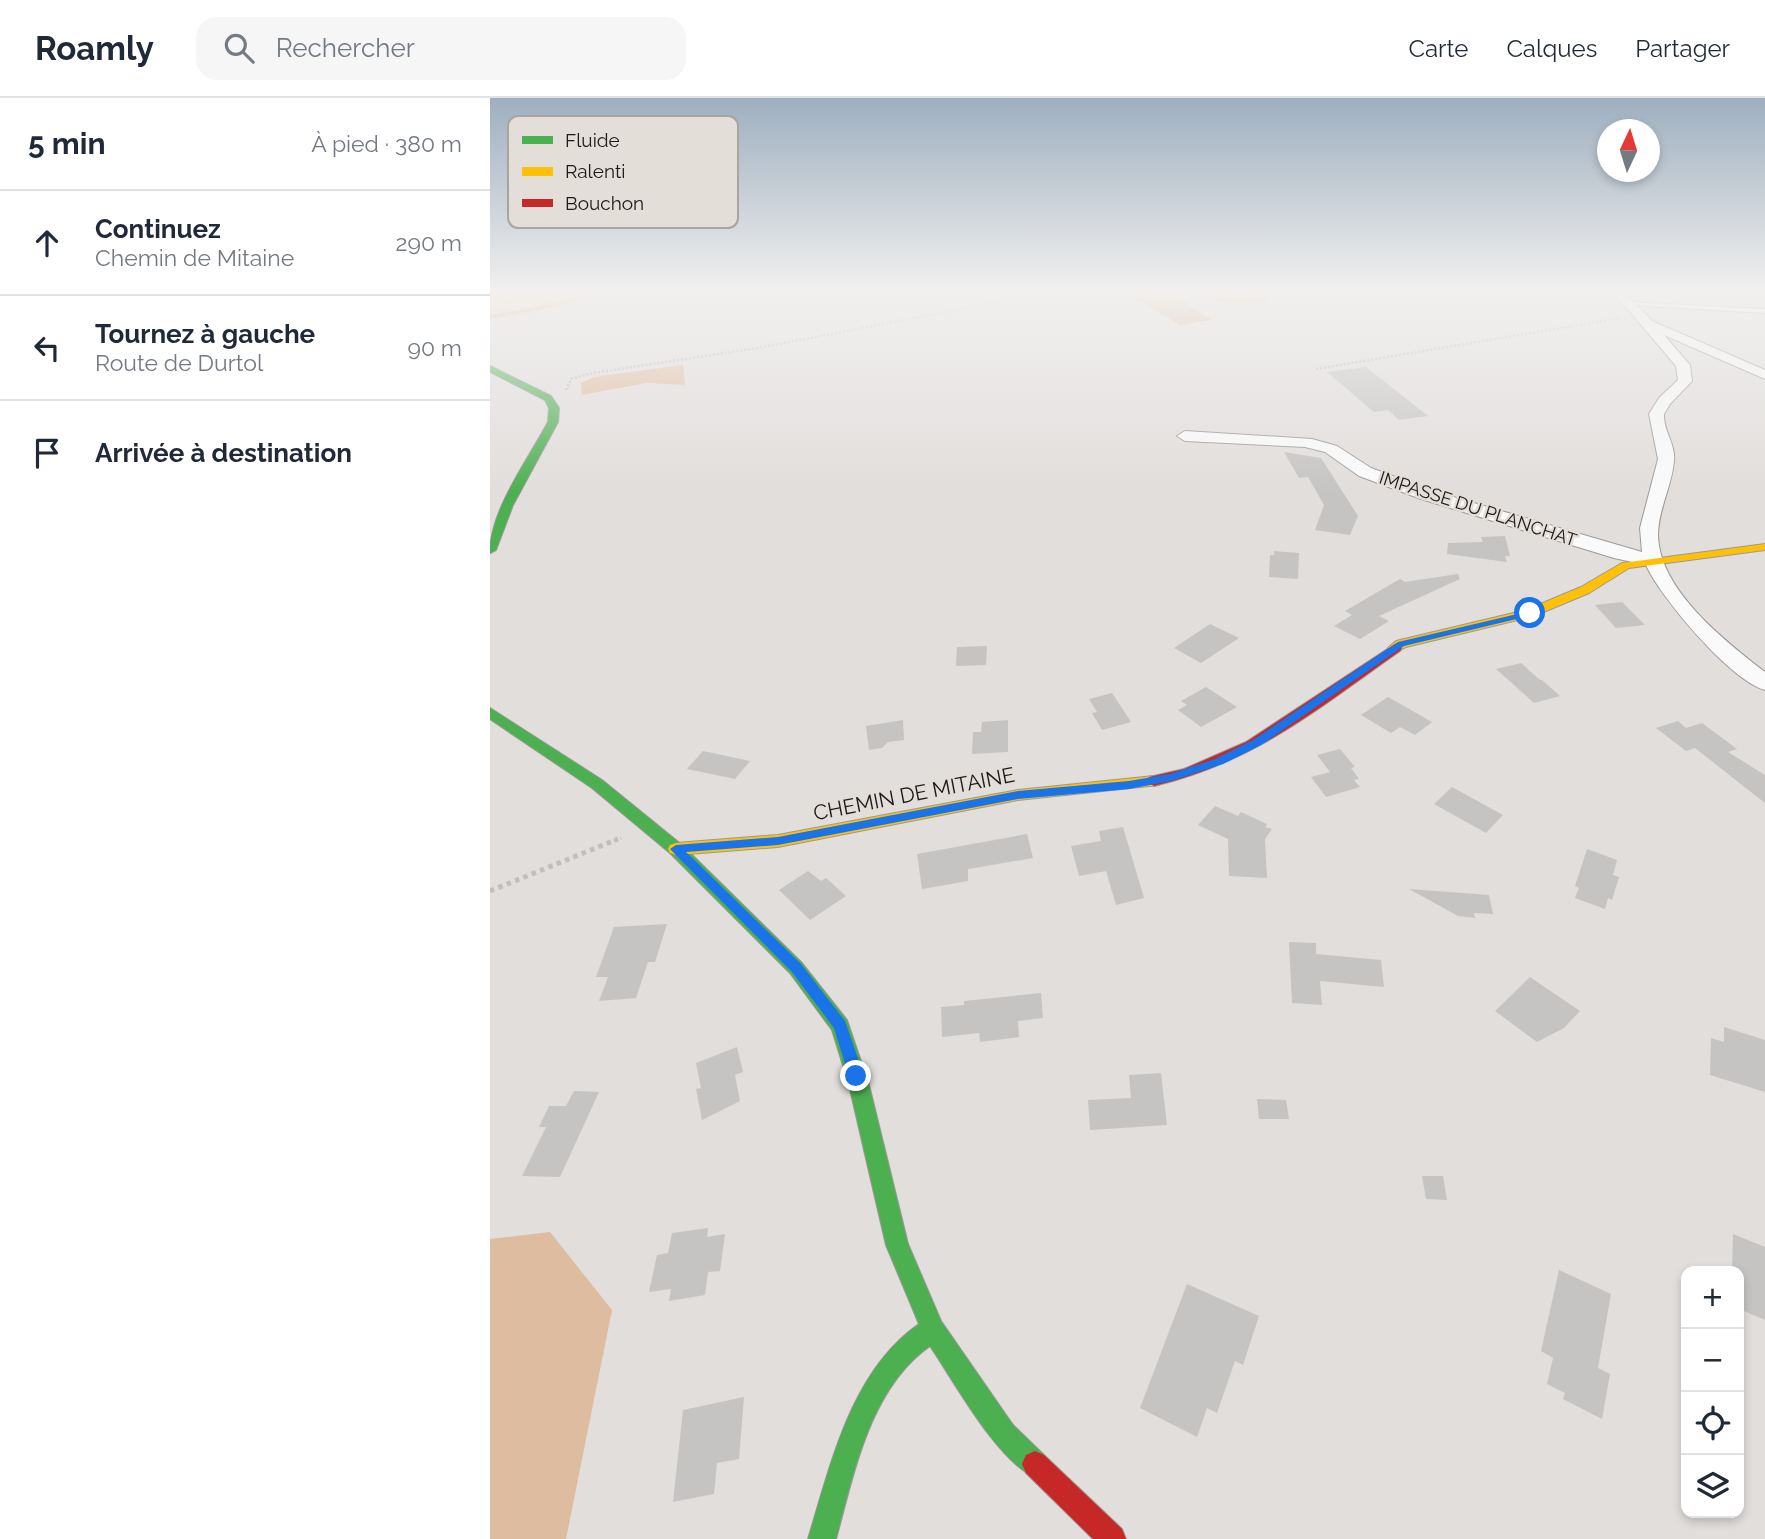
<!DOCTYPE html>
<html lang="fr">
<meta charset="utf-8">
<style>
:root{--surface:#fff;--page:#f6f6f7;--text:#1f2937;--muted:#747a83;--line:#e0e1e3}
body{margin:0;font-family:Raleway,sans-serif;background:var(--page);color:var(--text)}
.controls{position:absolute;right:21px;bottom:21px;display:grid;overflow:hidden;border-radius:14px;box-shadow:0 4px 10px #0003}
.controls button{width:63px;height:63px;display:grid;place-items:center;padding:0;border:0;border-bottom:2px solid var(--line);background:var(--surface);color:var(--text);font:35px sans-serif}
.compass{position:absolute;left:1107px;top:21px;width:63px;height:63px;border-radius:50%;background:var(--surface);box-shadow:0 4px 10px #0003;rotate:4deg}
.stop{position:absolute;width:21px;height:21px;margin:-16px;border:5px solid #1a73e8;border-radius:50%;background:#fff}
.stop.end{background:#1a73e8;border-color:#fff;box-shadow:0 2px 7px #0008}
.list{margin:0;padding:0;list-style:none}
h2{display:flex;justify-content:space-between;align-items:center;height:91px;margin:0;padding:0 28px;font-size:30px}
h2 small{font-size:23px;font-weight:400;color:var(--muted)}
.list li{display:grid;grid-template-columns:46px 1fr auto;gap:21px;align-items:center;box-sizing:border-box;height:105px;padding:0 28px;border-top:2px solid var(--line)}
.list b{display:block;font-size:26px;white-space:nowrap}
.list p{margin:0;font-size:23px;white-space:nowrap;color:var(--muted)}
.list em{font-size:23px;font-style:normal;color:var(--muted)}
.icon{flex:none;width:38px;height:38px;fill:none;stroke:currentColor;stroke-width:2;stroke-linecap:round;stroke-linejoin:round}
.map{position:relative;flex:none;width:1275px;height:1441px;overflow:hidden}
header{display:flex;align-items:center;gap:42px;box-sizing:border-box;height:98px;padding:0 35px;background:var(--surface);border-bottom:2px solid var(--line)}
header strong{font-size:33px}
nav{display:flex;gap:38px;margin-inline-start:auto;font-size:24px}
.search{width:490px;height:63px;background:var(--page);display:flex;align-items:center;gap:18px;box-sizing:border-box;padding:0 24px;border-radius:21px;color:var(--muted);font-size:26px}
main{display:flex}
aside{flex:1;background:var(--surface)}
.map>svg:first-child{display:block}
</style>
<header>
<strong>Roamly</strong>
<div class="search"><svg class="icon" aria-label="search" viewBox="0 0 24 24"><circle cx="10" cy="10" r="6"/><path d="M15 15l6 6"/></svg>Rechercher</div>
<nav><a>Carte</a><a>Calques</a><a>Partager</a></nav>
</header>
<main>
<aside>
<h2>5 min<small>À pied · 380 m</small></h2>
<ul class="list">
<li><svg class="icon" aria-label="ahead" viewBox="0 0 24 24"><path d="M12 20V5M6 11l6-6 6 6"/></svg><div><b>Continuez</b><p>Chemin de Mitaine</p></div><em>290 m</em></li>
<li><svg class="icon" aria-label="left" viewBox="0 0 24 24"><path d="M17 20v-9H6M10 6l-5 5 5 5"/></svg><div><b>Tournez à gauche</b><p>Route de Durtol</p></div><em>90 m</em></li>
<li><svg class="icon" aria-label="arrive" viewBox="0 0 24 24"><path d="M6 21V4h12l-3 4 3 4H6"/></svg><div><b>Arrivée à destination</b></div></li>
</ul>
</aside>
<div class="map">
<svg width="1275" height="1441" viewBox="0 0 1275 1441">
<rect width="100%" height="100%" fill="#e1dedc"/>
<path fill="#ecccb1" d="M 0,193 L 102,193 L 82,208 L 0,223 Z"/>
<g fill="#debc9f">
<path d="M 193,267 L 195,287 L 156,285 L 92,297 L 91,285 L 104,279 Z"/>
<path d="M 60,1134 L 122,1212 L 76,1441 L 0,1441 L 0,1141 Z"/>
</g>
<g fill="#d0a782">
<path d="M 632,193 L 680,193 L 721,222 L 690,227 Z"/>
<path d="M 699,193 L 771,193 L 777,197 L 778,203 C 756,209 718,204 699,193 Z"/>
</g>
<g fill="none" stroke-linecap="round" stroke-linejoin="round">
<path stroke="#d0a782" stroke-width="3.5" d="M 0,219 L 73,205 L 108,193"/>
</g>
<g fill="#c6c4c2">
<path d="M 876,269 L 938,318 L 909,322 L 898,312 L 884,314 L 837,274 Z"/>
<path d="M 794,354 L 831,360 L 868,418 L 860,437 L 825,432 L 834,407 L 818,379 L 809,380 Z"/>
<path d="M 1015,438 L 1020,458 L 1015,458 L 1017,464 L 957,456 L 958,445 L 993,444 L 991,439 Z"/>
<path d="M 784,453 L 809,455 L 808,481 L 779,479 L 780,457 L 784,457 Z"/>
<path d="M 968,476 L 970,481 L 889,518 L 899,523 L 870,541 L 844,528 L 862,517 L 855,513 L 910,481 L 915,484 Z"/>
<path d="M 1132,504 L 1155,527 L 1126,530 L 1105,507 Z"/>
<path d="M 720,526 L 749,540 L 711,565 L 684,550 Z"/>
<path d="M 497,548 L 496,567 L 466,568 L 467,549 Z"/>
<path d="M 1031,565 L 1050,582 L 1052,582 L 1070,598 L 1044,605 L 1006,571 Z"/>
<path d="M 716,589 L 747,609 L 711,629 L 688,612 L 697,607 L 691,603 Z"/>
<path d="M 622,595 L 641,624 L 612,632 L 602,615 L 607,614 L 599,601 Z"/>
<path d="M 898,599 L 942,624 L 925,637 L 910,629 L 901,635 L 871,617 Z"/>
<path d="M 413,622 L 414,642 L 398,644 L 392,650 L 379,652 L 376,628 Z"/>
<path d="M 518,622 L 518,654 L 482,656 L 483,634 L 491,634 L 492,624 Z"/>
<path d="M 1188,623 L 1196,630 L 1212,625 L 1247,651 L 1238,654 L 1275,677 L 1275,705 L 1205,650 L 1196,653 L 1166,630 Z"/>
<path d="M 850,651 L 865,669 L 861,670 L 869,681 L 864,682 L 870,689 L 836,699 L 821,679 L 840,674 L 827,657 Z"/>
<path d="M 213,653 L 260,663 L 245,681 L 197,671 Z"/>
<path d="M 962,689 L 1013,717 L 996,735 L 944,706 Z"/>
<path d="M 725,708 L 748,718 L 751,714 L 777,726 L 775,729 L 782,731 L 775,741 L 777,780 L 739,778 L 738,741 L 708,727 Z"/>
<path d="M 633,729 L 654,800 L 626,807 L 616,773 L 589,778 L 581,748 L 611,743 L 609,733 Z"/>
<path d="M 537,736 L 543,760 L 478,771 L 478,783 L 432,791 L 427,756 Z"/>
<path d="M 1097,751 L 1127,762 L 1123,777 L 1129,779 L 1122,802 L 1118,800 L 1115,811 L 1085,800 L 1089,790 L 1085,788 Z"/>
<path d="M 318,773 L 331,783 L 336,780 L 356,798 L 320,822 L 289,792 Z"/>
<path d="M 919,791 L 999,797 L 1003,816 L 984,815 L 985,820 L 968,818 Z"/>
<path d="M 177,826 L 165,864 L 158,864 L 146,900 L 109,903 L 118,879 L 106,879 L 124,829 Z"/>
<path d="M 799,844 L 826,845 L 826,856 L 891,862 L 894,889 L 830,883 L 832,907 L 802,905 Z"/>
<path d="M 1040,879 L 1090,913 L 1074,930 L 1047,944 L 1005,913 Z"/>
<path d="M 551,895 L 553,920 L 528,923 L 529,939 L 490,944 L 489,935 L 452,939 L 451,909 L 474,907 L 474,903 Z"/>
<path d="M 1234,929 L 1275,942 L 1275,994 L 1220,977 L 1221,940 L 1234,944 Z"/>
<path d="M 247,949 L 253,974 L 245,977 L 250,1003 L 212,1022 L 206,991 L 211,990 L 206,965 Z"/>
<path d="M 671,975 L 677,1027 L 600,1032 L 598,1002 L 641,1000 L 639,977 Z"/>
<path d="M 84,993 L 109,994 L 70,1079 L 32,1078 L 56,1029 L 49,1029 L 59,1008 L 76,1008 Z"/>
<path d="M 767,1001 L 796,1002 L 799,1021 L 769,1021 Z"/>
<path d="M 932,1078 L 953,1078 L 957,1102 L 936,1101 Z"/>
<path d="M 218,1130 L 217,1139 L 235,1136 L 230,1173 L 218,1174 L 215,1197 L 179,1203 L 181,1191 L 159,1194 L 167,1157 L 178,1155 L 182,1135 Z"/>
<path d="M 1243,1136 L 1275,1149 L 1275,1222 L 1249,1211 L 1249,1173 L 1242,1173 Z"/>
<path d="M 1069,1172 L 1121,1196 L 1108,1270 L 1120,1276 L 1112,1321 L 1073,1301 L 1075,1295 L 1057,1286 L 1063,1260 L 1051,1253 Z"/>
<path d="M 697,1186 L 769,1218 L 753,1267 L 745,1263 L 727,1315 L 717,1310 L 707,1339 L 650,1310 Z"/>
<path d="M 254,1299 L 249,1361 L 227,1365 L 224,1396 L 183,1404 L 193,1312 Z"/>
</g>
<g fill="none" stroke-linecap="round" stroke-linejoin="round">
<g stroke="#9c9998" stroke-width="2">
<path id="lane" d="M 1137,204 L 1275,211 L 1275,215 L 1139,207 Z"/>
</g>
<g stroke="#9c9998" stroke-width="2">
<path id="street" d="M 1109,193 L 1135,195 L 1162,223 L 1275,272 L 1275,281 L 1174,237 L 1200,267 L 1202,283 L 1180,306 L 1174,316 C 1173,333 1186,346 1184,363 C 1182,388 1168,412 1168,437 C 1169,492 1235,543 1275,574 L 1275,592 C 1241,583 1170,499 1156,467 L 1124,460 L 931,401 L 869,378 L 835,354 L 815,349 L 695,343 L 687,338 L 695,333 L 822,341 L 847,348 L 881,370 L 943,393 L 1152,454 L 1150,430 L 1168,361 L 1159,316 L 1169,300 L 1188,282 L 1186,268 L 1135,208 L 1127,201 Z"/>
</g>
<g stroke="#9c9998" stroke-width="2">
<g id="fast">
<path d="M 0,268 L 61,298 L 69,310 L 68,324 L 23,407 L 6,452 L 0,455 C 0,412 38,362 58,324 L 59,310 L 55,302 L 0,274 Z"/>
<path d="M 0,610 L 112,682 L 192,747 L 312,865 L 357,922 L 379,987 L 418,1146 L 451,1223 L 523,1327 L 554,1357 L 558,1366 L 554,1375 L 545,1379 C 507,1363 464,1283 440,1248 C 380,1290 364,1375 346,1441 L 318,1441 C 341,1366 361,1273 429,1226 L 396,1147 L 359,987 L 342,932 L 300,875 L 180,755 L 102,690 L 0,621 Z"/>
</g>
</g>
<g stroke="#9c9998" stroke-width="2">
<g id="slow">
<path d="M 1275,446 L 1275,452 L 1139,470 L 1099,495 L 1044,518 L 916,549 L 905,554 L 898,550 L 906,543 L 1036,512 L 1091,489 L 1132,465 Z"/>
<path d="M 664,678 L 669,679 L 672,683 L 669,687 L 528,702 L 288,749 L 186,757 L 180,755 L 178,751 L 180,747 L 186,745 L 288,737 L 528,692 Z"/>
</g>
</g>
<g stroke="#9c9998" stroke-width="2">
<g id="jam">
<path d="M 905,546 L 912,550 L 910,553 C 827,611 765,664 664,688 L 656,683 L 659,679 L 694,671 L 756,644 Z"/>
<path d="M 545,1353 L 554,1357 L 632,1431 L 636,1441 L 603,1441 L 536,1375 L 532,1366 L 536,1357 Z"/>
</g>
</g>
<g stroke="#c0bfbe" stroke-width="2.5" stroke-dasharray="2 2" stroke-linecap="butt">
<path d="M 826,271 L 1131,220"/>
<path d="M 76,292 L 81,281 L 103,275 L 268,250 L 565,193"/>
</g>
<path stroke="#c0bfbe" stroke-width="3.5" stroke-dasharray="3.5 3.5" stroke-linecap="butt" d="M 124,743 L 131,740"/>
<path stroke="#c0bfbe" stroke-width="5" stroke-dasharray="4.5 4.5" stroke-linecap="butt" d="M 0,793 L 128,741"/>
<use href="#lane" fill="#fafafa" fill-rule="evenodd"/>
<use href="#street" fill="#fafafa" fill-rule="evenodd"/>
<use href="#fast" fill="#4caf50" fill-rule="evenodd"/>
<use href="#slow" fill="#ffc107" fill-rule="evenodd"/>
<use href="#jam" fill="#c62828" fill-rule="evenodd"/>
</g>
<linearGradient id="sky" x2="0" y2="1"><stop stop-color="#9eafbf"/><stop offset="0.49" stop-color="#f2f0ef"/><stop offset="1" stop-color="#f2f0ef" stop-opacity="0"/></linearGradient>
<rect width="1275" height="395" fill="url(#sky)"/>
<path fill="#1a73e8" d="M 1040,513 L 1043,513 L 1043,517 L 914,548 L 771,647 L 733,666 L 681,683 L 639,691 L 528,701 L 288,747 L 196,754 L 311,866 L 355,923 L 374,978 L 366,985 L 359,978 L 344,930 L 302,874 L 180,751 L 186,747 L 288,739 L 528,693 L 639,683 L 680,676 L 725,661 L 763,642 L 908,544 Z"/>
<g text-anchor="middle" stroke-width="5" stroke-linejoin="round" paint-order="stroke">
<g font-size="18" fill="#1d1b19" stroke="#e4ded9">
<text transform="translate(988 411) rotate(18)" y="6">IMPASSE DU PLANCHAT</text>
</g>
<g font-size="21" fill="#1d1b19" stroke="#e4ded9">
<text transform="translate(424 696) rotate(-11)" y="7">CHEMIN DE MITAINE</text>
</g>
</g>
<rect x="18" y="18" width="230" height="112" rx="10" fill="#e4ded9" stroke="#a8a49f" stroke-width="2"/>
<rect x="32" y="38" width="31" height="8" fill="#4caf50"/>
<rect x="32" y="69" width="31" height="9" fill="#ffc107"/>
<rect x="32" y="101" width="31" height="8" fill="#c62828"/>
<g font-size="19" fill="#1d1b19">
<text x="75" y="49">Fluide</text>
<text x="75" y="80">Ralenti</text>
<text x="75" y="112">Bouchon</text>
</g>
</svg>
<div class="controls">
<button>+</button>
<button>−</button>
<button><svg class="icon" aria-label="locate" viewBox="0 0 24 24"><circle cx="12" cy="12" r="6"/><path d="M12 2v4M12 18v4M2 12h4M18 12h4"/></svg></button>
<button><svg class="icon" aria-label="layers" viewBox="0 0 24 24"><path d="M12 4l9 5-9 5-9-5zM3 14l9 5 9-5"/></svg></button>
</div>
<svg class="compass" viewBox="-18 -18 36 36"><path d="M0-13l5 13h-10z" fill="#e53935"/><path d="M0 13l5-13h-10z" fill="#747a83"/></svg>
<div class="stop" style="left:1040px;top:515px"></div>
<div class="stop end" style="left:366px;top:978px"></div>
</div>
</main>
